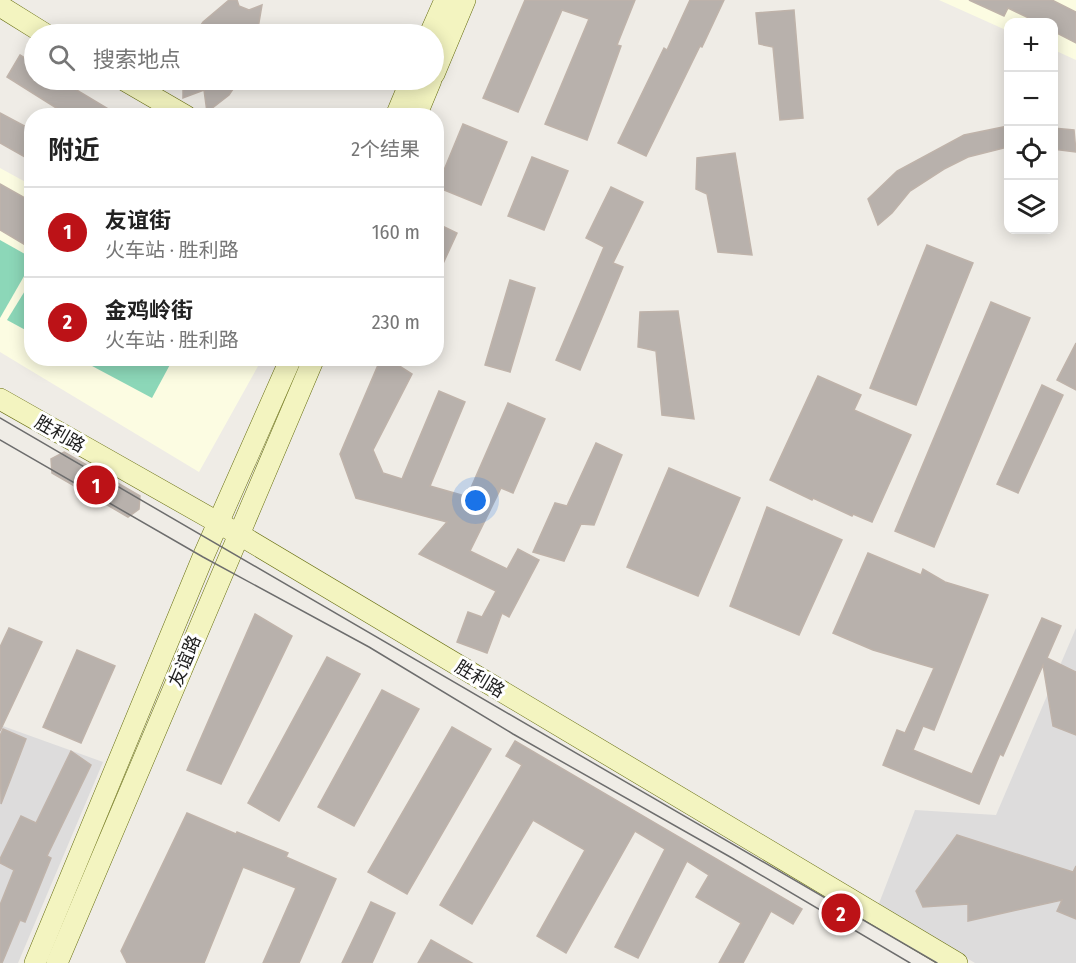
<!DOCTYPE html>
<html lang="zh">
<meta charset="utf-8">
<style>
:root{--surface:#fff;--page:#f6f6f6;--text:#222;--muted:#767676;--line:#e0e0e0;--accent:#bc1217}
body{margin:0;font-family:"Fira Sans Condensed","Noto Sans SC",sans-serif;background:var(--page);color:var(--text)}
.controls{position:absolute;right:18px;top:18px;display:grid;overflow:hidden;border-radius:12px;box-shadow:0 3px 15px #0003}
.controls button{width:54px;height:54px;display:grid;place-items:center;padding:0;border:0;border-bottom:2px solid var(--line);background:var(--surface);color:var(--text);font:30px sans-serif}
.you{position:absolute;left:476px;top:501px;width:21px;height:21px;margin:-15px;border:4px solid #fff;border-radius:50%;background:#1a73e8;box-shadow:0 0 0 9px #1a73e833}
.badge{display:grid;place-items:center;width:39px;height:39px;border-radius:50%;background:var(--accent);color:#fff;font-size:20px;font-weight:700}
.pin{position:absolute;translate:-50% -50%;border:3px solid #fff;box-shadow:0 2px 6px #0006}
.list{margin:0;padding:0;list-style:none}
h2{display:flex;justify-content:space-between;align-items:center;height:78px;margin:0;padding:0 24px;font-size:26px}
h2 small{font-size:20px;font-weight:400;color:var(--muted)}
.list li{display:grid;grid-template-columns:39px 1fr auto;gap:18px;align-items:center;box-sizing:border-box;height:90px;padding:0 24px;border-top:2px solid var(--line)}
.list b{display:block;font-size:22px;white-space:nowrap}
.list p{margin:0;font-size:20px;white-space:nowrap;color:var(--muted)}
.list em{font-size:20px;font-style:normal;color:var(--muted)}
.icon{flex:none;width:33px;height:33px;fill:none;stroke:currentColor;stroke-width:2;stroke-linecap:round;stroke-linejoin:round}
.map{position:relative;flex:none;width:1076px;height:963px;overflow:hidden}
.search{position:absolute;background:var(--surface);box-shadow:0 3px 15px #0003;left:24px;top:24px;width:420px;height:66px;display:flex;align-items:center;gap:15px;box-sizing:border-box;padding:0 21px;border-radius:33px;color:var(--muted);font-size:22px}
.panel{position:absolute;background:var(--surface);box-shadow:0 3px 15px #0003;left:24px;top:108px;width:420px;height:258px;border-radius:24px}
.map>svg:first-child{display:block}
</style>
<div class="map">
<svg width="1076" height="963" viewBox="0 0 1076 963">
<rect width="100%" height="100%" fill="#efece6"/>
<g fill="#dddcdc">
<path d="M 1076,628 L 1076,963 L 975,963 L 878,906 L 915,810 L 996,815 Z"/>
<path d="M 0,725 L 103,762 L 18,963 L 0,963 Z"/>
</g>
<g fill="#fcfce2">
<path d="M 939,0 L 1076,0 L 1076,60 L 1054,50 L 1054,22 L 1008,22 L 1008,31 Z"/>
<path d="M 0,168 L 31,185 L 32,358 L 262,359 L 199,472 L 0,352 Z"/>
</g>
<g fill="#8cd7b8">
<path d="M 0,240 L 32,258 L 31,264 L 0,318 Z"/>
<path d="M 31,281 L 31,333 L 7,320 Z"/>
<path d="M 79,359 L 173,359 L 152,398 Z"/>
</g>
<g fill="#b8b1ac" stroke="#bfb3aa" stroke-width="1.5">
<path d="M 229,0 L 237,0 L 239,6 L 249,10 L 262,5 L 257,34 L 195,34 L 203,22 Z"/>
<path d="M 525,0 L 635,0 L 617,45 L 621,46 L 587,140 L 545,124 L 589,19 L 562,10 L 518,112 L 483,98 Z"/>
<path d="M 690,0 L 724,0 L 702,47 L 700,46 L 646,156 L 618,143 L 664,48 L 667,50 Z"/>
<path d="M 969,0 L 1052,0 L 1076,12 L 1076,43 L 1053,31 L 1053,22 L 1037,22 L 1008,8 L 1004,16 Z"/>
<path d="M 794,10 L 803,118 L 780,120 L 773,47 L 759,44 L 756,13 Z"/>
<path d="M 20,55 L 34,64 L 34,80 L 60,80 L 120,116 L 69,116 L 7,77 Z"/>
<path d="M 183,80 L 239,80 L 229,95 L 207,112 L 204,90 L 183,98 Z"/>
<path d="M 0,113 L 32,130 L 32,161 L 0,143 Z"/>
<path d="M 463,124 L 507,142 L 481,205 L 437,187 Z"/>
<path d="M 1008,126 L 1008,147 L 968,157 L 944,169 L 910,191 L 892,213 L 878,225 L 868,199 L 897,171 L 964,135 Z"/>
<path d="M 1053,128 L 1074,130 L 1076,152 L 1053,149 Z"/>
<path d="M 735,153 L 752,255 L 718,252 L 707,194 L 696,189 L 697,158 Z"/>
<path d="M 532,157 L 568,171 L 544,230 L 508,216 Z"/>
<path d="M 0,184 L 32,202 L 32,249 L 0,230 Z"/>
<path d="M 611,187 L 643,202 L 613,263 L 623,267 L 580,370 L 556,360 L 604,247 L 586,238 Z"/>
<path d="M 436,223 L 457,233 L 436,279 Z"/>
<path d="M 927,245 L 973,263 L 916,405 L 870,388 Z"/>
<path d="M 510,280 L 535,288 L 510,372 L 485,365 Z"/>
<path d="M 991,302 L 1030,318 L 934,547 L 895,531 Z"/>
<path d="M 678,311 L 694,419 L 662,415 L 656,351 L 638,347 L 640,312 Z"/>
<path d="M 1076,343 L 1076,390 L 1057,380 Z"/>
<path d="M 381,358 L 387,358 L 412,374 L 373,450 L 383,473 L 402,479 L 439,391 L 465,402 L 430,486 L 465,496 L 468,489 L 470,490 L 508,403 L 545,419 L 513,493 L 501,488 L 470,551 L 507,569 L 518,549 L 539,560 L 509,617 L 502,613 L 487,653 L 457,642 L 468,612 L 482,617 L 496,591 L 419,554 L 447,522 L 356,498 L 340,454 Z"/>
<path d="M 818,376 L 861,395 L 854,410 L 911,435 L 872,522 L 853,514 L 852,516 L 813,498 L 812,500 L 770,480 Z"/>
<path d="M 1042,385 L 1063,395 L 1018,493 L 997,484 Z"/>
<path d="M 596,443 L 622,455 L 594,525 L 581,524 L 564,561 L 533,552 L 555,503 L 567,506 Z"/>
<path d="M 64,452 L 140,496 L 139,509 L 128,517 L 52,473 L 51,459 Z"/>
<path d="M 669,468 L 740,498 L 698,596 L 627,567 Z"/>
<path d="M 767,507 L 842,540 L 799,635 L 730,606 Z"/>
<path d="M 868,553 L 921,575 L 923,569 L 945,582 L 988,595 L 934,730 L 923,726 L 913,750 L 972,774 L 1042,618 L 1061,626 L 1047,658 L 1076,672 L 1076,735 L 1053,726 L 1043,665 L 1003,756 L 1000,754 L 979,804 L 883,765 L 897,730 L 905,733 L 934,668 L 873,650 L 833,633 Z"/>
<path d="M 255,614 L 292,636 L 221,784 L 187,770 Z"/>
<path d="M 9,628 L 42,642 L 0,731 L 0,647 Z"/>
<path d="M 77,650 L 115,666 L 81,743 L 43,727 Z"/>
<path d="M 327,657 L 360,674 L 279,821 L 248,803 Z"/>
<path d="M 382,690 L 419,709 L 354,826 L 318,807 Z"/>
<path d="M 452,727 L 491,749 L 407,894 L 368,872 Z"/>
<path d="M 3,729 L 26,739 L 1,804 L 0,736 Z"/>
<path d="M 515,741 L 802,909 L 793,924 L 771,911 L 743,963 L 719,963 L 741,923 L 696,897 L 709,875 L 687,861 L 638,958 L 615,947 L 665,849 L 635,831 L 566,953 L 537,936 L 585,850 L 533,820 L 472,924 L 440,905 L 522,765 L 506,756 Z"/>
<path d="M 71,751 L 91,765 L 47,856 L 51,858 L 25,922 L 20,920 L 2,963 L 0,963 L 0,905 L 14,870 L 0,863 L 0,859 L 21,816 L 36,823 Z"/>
<path d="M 187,813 L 236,834 L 237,832 L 288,853 L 286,857 L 336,879 L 299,963 L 263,963 L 296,888 L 243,867 L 204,963 L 127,963 L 121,951 Z"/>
<path d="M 957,835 L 1073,872 L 1076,866 L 1076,919 L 1057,911 L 1062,900 L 968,921 L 968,904 L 923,907 L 916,891 Z"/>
<path d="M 371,902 L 395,913 L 372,963 L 342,963 Z"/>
<path d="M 431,940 L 472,963 L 418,963 Z"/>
</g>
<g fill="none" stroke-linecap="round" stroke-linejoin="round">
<g stroke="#666d0f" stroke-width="22">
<g id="secondary">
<path d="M 0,6 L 45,34"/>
<path d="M 430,34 L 445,0"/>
<path d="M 434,74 L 465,0"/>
<path d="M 124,80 L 186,116"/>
<path d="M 396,116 L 411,80"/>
<path d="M 416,116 L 431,80"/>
<path d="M 0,399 L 240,535 L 957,963"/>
<path d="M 35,963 L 203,557 L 291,358"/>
<path d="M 57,963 L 314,358"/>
</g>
</g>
<use href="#secondary" stroke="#f3f4c0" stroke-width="21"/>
<g stroke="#6d6d6d" stroke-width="1.5">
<path d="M 0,418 L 937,963"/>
<path d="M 0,440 L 203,557 L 369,647 L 513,734 L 732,858 L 910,963"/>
</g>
</g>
<g text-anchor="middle" stroke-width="6" stroke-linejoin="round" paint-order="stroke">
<g font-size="18" fill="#1f1f1f" stroke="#fff">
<text transform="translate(60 434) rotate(30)" y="6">胜利路</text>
<text transform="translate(185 661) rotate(-67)" y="6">友谊路</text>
<text transform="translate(480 679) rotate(31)" y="6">胜利路</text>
</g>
</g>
</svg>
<div class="controls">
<button>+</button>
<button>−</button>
<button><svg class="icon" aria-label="locate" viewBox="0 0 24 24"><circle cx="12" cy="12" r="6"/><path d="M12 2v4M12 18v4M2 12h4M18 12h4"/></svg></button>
<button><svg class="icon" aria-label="layers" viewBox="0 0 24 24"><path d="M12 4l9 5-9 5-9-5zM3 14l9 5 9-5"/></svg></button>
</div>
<div class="you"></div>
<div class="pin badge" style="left:96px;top:485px">1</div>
<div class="pin badge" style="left:841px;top:913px">2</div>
<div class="search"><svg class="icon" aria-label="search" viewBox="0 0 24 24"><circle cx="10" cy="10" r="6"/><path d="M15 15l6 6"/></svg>搜索地点</div>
<section class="panel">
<h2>附近<small>2个结果</small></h2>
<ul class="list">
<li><span class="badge">1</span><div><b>友谊街</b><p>火车站 · 胜利路</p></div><em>160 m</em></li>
<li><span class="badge">2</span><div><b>金鸡岭街</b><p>火车站 · 胜利路</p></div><em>230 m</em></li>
</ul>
</section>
</div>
